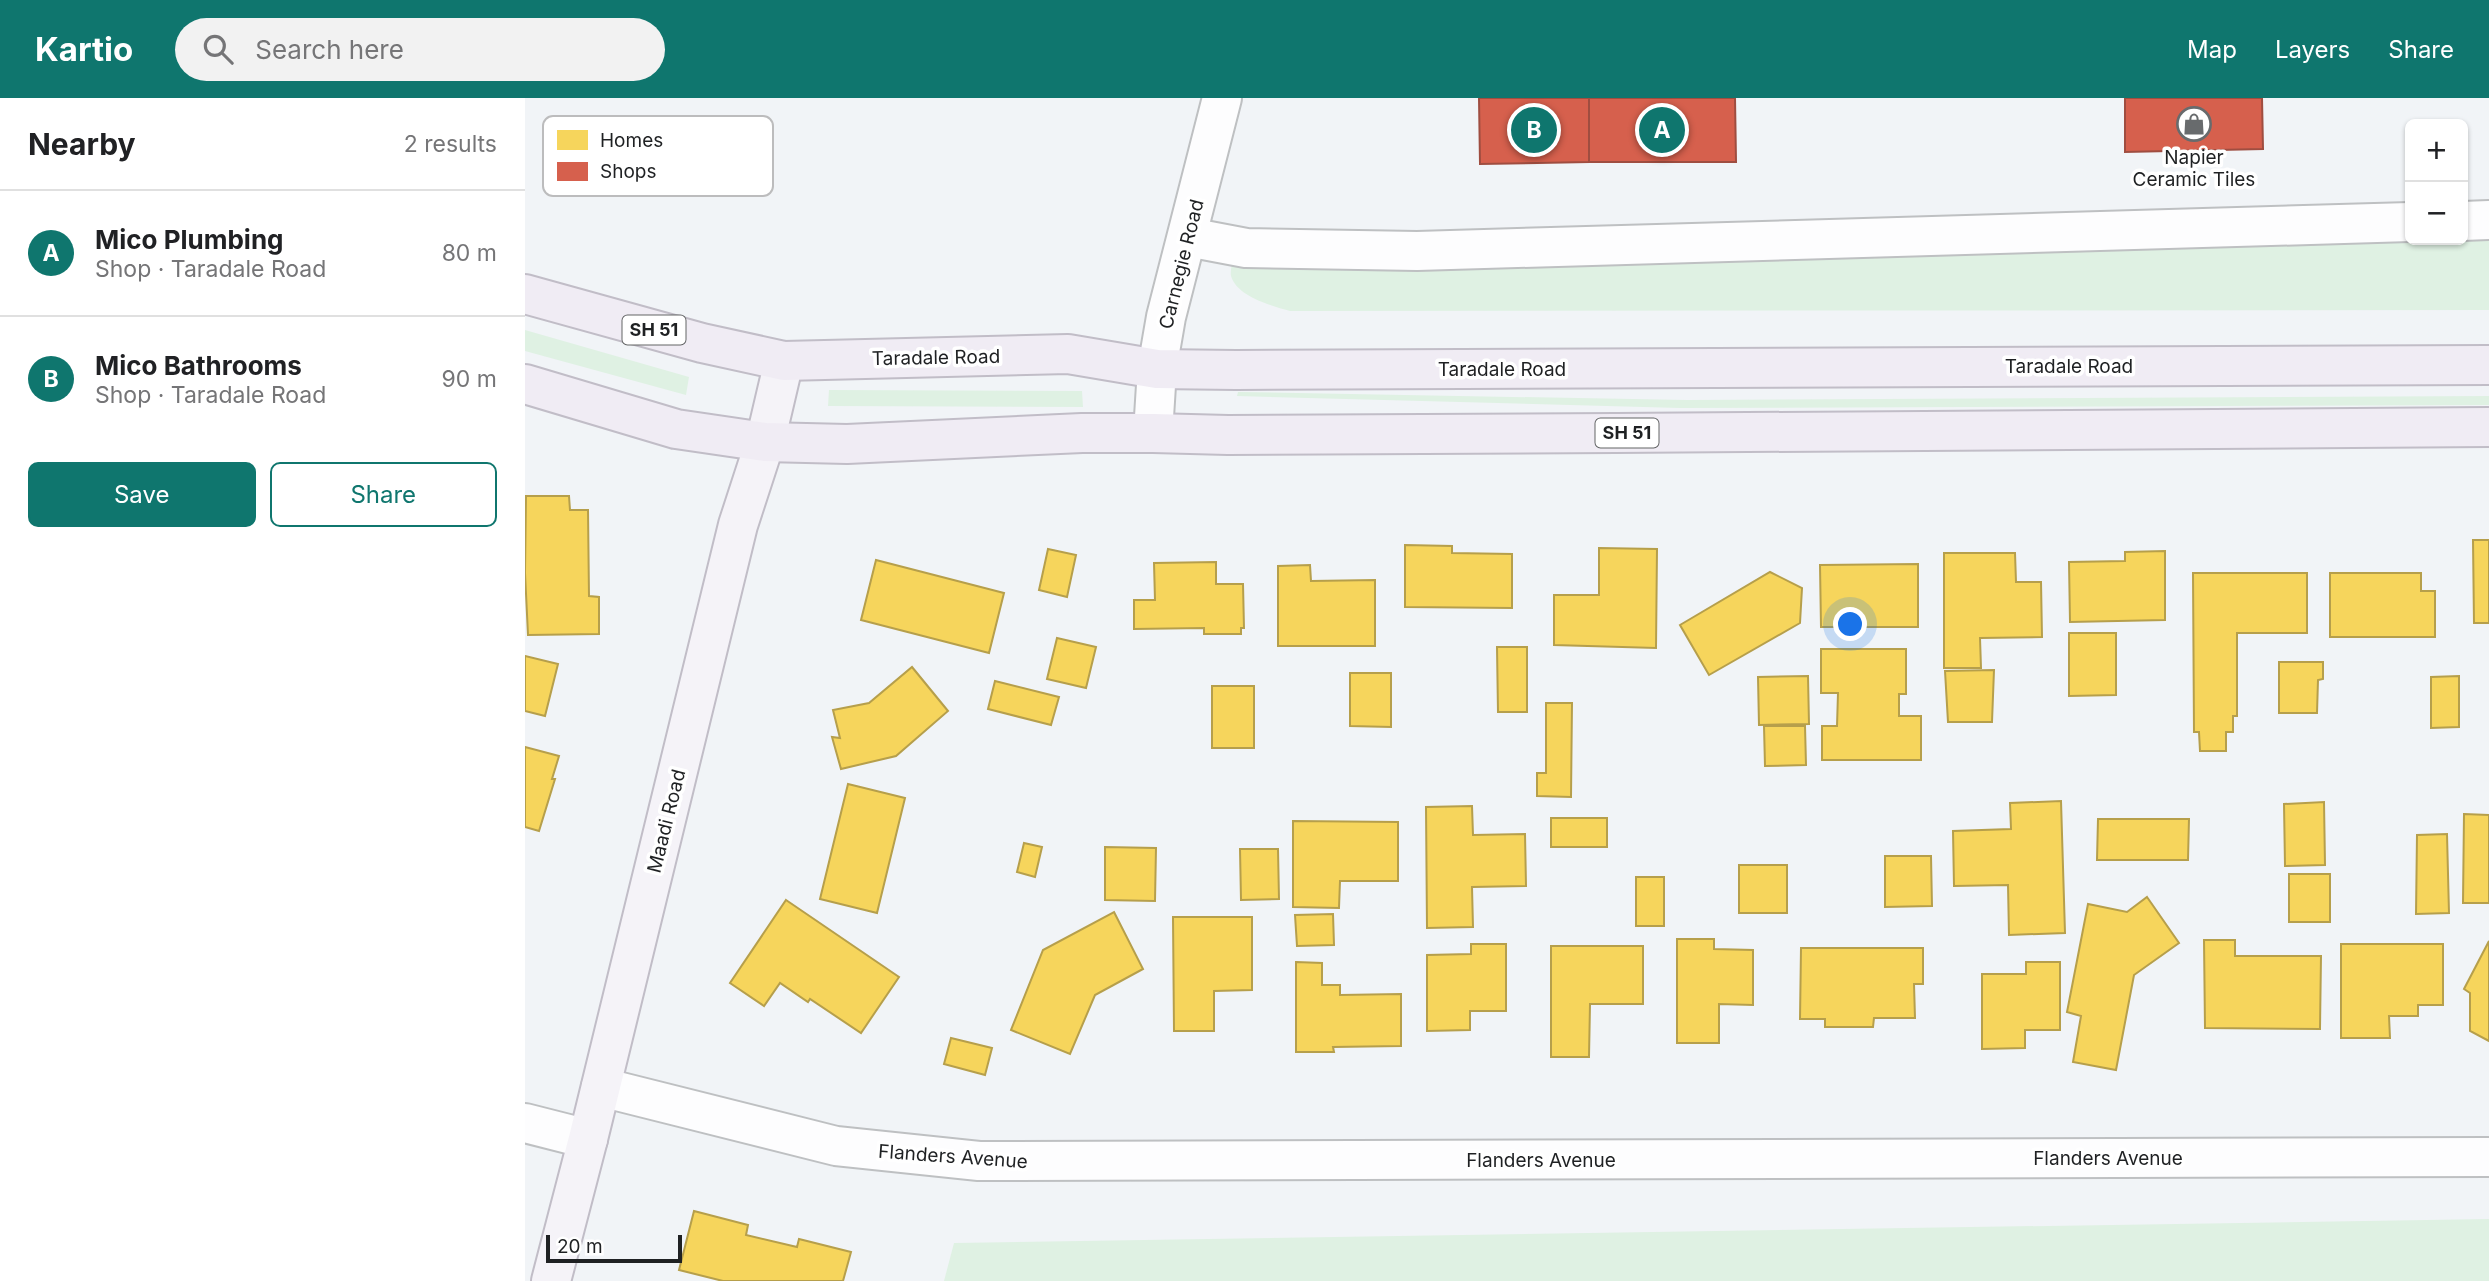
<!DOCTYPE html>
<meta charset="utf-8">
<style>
:root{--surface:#fff;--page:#f2f2f2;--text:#202124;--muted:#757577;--line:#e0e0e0;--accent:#0f766e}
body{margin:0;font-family:Inter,sans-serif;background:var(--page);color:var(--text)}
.controls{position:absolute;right:21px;top:21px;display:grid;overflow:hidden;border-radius:10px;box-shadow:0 2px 5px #0004}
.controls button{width:63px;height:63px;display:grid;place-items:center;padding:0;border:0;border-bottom:2px solid var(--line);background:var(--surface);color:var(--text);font:35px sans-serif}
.scale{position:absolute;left:21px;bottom:18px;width:136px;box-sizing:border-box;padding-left:7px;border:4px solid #1f2123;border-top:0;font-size:19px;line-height:24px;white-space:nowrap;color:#1f2123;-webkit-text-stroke:5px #fff;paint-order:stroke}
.you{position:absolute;left:1326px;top:527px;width:24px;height:24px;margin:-18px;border:5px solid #fff;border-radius:50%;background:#1a73e8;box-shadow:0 0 0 10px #1a73e833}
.badge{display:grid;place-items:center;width:46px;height:46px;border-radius:50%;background:var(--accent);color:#fff;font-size:23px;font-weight:700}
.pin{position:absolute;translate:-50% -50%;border:4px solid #fff;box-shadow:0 2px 7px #0006}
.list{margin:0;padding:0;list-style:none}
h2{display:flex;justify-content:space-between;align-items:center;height:91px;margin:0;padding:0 28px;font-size:30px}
h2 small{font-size:23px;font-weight:400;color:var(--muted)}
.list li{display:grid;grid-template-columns:46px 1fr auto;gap:21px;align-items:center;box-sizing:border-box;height:126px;padding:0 28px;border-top:2px solid var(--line)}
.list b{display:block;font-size:26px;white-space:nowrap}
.list p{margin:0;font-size:23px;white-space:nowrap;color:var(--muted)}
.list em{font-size:23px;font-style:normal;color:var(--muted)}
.actions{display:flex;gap:14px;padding:21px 28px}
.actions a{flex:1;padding:16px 0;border:2px solid var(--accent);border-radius:10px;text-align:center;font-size:24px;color:var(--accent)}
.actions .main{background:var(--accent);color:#fff}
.icon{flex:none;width:38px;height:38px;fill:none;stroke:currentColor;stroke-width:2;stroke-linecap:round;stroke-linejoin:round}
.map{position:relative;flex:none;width:1964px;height:1183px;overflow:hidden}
header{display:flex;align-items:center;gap:42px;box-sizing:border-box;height:98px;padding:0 35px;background:var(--accent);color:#fff}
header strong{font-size:33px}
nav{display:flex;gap:38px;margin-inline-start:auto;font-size:24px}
.search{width:490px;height:63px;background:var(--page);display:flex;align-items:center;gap:18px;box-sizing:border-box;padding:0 24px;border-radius:38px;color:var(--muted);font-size:26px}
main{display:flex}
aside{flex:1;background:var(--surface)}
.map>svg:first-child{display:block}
</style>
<header>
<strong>Kartio</strong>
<div class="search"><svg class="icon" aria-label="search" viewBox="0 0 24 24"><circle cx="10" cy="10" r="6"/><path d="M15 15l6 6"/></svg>Search here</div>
<nav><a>Map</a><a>Layers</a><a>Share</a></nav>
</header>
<main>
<aside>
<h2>Nearby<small>2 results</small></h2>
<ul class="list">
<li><span class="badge">A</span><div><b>Mico Plumbing</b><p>Shop · Taradale Road</p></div><em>80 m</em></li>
<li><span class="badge">B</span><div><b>Mico Bathrooms</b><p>Shop · Taradale Road</p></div><em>90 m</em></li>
</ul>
<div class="actions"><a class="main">Save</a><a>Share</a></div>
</aside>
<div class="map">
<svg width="1964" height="1183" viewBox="0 0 1964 1183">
<rect width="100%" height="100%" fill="#f1f4f7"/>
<g fill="#dff1e3">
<path d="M 1964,141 L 1964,212 L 765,213 C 748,208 712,199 706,178 C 705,174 707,166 708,161 Z"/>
<path d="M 0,232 L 164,279 L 161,297 L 0,253 Z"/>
<path d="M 304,292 L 557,293 L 558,309 L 303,308 Z"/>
<path d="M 713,294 L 1162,302 L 1964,298 L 1964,307 L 1155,310 L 712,298 Z"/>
<path d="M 1964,1121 L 1964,1183 L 419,1183 L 429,1145 Z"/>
</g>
<g fill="#f6d55c" stroke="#b69f4b" stroke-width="2">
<path d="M 1,398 L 44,398 L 45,412 L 63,412 L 64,498 L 74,499 L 74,536 L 3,537 L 0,475 Z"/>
<path d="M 1948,442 L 1964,442 L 1964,525 L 1949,525 Z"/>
<path d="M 880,447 L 927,448 L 927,455 L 987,456 L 987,510 L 880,509 Z"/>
<path d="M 1074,450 L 1132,451 L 1131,550 L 1029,547 L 1029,497 L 1074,497 Z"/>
<path d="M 523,451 L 551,457 L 542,499 L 514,492 Z"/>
<path d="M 1640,453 L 1640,522 L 1545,524 L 1544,464 L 1600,463 L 1600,454 Z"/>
<path d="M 1419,455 L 1490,455 L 1491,484 L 1516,484 L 1517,539 L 1455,540 L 1456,570 L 1419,570 Z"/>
<path d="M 351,462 L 479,495 L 464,555 L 336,522 Z"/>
<path d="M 691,464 L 691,486 L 718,486 L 719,530 L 716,530 L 716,536 L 679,536 L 679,530 L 609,531 L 609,502 L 630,502 L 629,465 Z"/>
<path d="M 1393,466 L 1393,529 L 1296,529 L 1295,467 Z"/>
<path d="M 785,467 L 786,483 L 850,482 L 850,548 L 753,548 L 753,468 Z"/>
<path d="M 1245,474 L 1277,490 L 1275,525 L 1184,577 L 1155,527 Z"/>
<path d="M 1668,475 L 1782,475 L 1782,535 L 1712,535 L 1712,618 L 1708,618 L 1708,634 L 1701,634 L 1701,653 L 1675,653 L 1674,634 L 1669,634 Z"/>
<path d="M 1805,475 L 1896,475 L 1896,493 L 1910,493 L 1910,539 L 1805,539 Z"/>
<path d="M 1544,535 L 1591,535 L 1591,597 L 1544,598 Z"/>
<path d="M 532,540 L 571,549 L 561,590 L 522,581 Z"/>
<path d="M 972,549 L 1002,549 L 1002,614 L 973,614 Z"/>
<path d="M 1296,551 L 1381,551 L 1381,596 L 1374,596 L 1374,618 L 1396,618 L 1396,662 L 1297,662 L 1297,628 L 1312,628 L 1313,595 L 1296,595 Z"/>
<path d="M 0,558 L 33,566 L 20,618 L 0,613 Z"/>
<path d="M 1754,564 L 1798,564 L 1798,581 L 1793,582 L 1792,615 L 1754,615 Z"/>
<path d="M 387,569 L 423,613 L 371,658 L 316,671 L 307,639 L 315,640 L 308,612 L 344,605 Z"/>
<path d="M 1469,572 L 1467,624 L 1423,624 L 1420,573 Z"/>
<path d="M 825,575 L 866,575 L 866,629 L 825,628 Z"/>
<path d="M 1283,578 L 1284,626 L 1234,627 L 1233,579 Z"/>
<path d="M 1934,578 L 1934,629 L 1906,630 L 1906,579 Z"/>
<path d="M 470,583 L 534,599 L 526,627 L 463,611 Z"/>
<rect x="687" y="588" width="42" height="62"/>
<path d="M 1021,605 L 1047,605 L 1046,699 L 1012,698 L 1012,675 L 1021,675 Z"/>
<path d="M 1239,628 L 1280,628 L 1281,667 L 1240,668 Z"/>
<path d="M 0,649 L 34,658 L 27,681 L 30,681 L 14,733 L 0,729 Z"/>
<path d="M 323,686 L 380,700 L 352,815 L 295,801 Z"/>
<path d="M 1536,703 L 1540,835 L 1484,837 L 1483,787 L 1429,788 L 1428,733 L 1486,731 L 1485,705 Z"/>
<path d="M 1799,704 L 1800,767 L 1760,768 L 1759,706 Z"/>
<path d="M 947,708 L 948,737 L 1000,736 L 1001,788 L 947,789 L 948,829 L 902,830 L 901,709 Z"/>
<path d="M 1939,716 L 1964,717 L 1964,805 L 1938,805 Z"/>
<rect x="1026" y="720" width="56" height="29"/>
<path d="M 1573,721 L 1664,721 L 1663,762 L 1572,762 Z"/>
<path d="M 768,723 L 873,724 L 873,783 L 815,783 L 814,810 L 768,809 Z"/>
<path d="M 1922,736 L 1924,815 L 1891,816 L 1892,737 Z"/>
<path d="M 499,745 L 517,749 L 510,779 L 492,774 Z"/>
<path d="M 580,749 L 631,750 L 630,803 L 580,802 Z"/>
<path d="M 715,751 L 753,751 L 754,801 L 716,802 Z"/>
<path d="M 1360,758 L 1406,758 L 1407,808 L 1360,809 Z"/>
<rect x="1214" y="767" width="48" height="48"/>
<rect x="1764" y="776" width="41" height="48"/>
<rect x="1111" y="779" width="28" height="49"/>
<path d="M 1622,799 L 1654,845 L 1609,877 L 1591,972 L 1548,964 L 1556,918 L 1542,914 L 1563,806 L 1602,814 Z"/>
<path d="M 261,802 L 374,879 L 336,935 L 285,901 L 283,904 L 255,885 L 239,908 L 205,885 Z"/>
<path d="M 589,814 L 618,871 L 570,897 L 545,956 L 486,932 L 518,852 Z"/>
<path d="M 808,816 L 809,847 L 772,848 L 770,817 Z"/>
<path d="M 648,819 L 727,819 L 727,892 L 689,893 L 689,933 L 649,933 Z"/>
<path d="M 1152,841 L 1189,841 L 1189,851 L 1228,852 L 1228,907 L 1194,906 L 1194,945 L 1152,945 Z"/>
<path d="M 1679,842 L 1710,842 L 1710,858 L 1796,858 L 1795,931 L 1680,930 Z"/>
<path d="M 1964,843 L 1964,943 L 1945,933 L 1945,895 L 1939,891 Z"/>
<path d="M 946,846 L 981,846 L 981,913 L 945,913 L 945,932 L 902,933 L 902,857 L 946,856 Z"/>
<path d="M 1816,846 L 1918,846 L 1918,907 L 1893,907 L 1893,918 L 1864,918 L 1865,940 L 1816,940 Z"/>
<path d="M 1026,848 L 1118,848 L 1118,906 L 1065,906 L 1064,959 L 1026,959 Z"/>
<path d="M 1276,850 L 1398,850 L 1398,886 L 1389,886 L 1390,920 L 1349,920 L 1348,929 L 1300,929 L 1300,921 L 1275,921 Z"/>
<path d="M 771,864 L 797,865 L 797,887 L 815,887 L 815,897 L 876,896 L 876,948 L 808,949 L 809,954 L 771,954 Z"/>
<path d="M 1501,864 L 1535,864 L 1535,932 L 1500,932 L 1500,950 L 1457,951 L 1457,876 L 1501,876 Z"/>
<path d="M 426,940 L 467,950 L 460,977 L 419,966 Z"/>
<path d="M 169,1113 L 223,1127 L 221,1137 L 272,1149 L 274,1141 L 326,1154 L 318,1183 L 198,1183 L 154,1172 Z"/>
</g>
<g fill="#d6604d" stroke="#9f4d40" stroke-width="2">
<path d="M 954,0 L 1064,0 L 1064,64 L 955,66 Z"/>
<path d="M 1064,0 L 1210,0 L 1211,64 L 1064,64 Z"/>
<path d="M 1600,0 L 1737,0 L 1738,51 L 1600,54 Z"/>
</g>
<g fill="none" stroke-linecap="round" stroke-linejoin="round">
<g stroke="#bec0c2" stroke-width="42">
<g id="minor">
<path d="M 1938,123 L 1964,122"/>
<path d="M 663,139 L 721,150 L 892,153 L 1885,124"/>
<path d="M 628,335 L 632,271 L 641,219 L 697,0"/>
<path d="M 76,989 L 311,1048 L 454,1063 L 1964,1059"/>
<path d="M 0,1025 L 63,1041"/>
</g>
</g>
<g stroke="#c1bdc7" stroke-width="42">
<path id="major" d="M 26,1183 L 63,1041 L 213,427 L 240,344 L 259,263"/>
</g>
<g stroke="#c1bdc7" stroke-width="42">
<g id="highway">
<path d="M 0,196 L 177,245 L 259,263 L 543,256 L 632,271 L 711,272 L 1964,267"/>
<path d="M 0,286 L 151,331 L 240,344 L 322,346 L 557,335 L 628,335 L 703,337 L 1091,335 L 1964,329"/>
</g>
</g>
<use href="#minor" stroke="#fdfdfe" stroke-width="38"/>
<use href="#major" stroke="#f5f3f8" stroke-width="38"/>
<use href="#highway" stroke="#f0ecf4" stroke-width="38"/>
</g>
<defs>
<g id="shop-ring" transform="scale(1.75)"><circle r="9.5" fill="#fff" stroke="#686b6d" stroke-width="1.5"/><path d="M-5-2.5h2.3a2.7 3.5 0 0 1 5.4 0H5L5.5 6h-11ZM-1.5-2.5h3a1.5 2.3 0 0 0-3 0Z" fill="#686b6d"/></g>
</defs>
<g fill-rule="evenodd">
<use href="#shop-ring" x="1669" y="26"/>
</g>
<g text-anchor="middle" stroke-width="7" stroke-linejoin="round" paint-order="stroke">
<g fill="#fff" stroke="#626465" stroke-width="2">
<rect x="97.5" y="217.5" width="63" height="29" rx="5"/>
<rect x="1070.5" y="320.5" width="63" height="29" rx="5"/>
</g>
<g font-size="18" font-weight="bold" fill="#1f2123">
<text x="129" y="238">SH 51</text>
<text x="1102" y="341">SH 51</text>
</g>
<g font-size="19" fill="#1f2123" stroke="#fff">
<text x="1669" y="66">Napier<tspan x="1669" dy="22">Ceramic Tiles</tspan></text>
</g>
<g font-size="19" fill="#1f2123" stroke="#fff">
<text transform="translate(656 166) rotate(-76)" y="7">Carnegie Road</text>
<text transform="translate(411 259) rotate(-1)" y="7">Taradale Road</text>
<text x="1544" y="275">Taradale Road</text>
<text x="977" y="278">Taradale Road</text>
<text transform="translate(141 723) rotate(-76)" y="7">Maadi Road</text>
<text transform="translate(428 1058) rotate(4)" y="7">Flanders Avenue</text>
<text x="1583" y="1067">Flanders Avenue</text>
<text x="1016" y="1069">Flanders Avenue</text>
</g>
</g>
<rect x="18" y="18" width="230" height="80" rx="10" fill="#fff" stroke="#bcbcbd" stroke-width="2"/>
<rect x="32" y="32" width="31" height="20" fill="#f6d55c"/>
<rect x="32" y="64" width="31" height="19" fill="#d6604d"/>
<g font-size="19" fill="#1f2123">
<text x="75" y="49">Homes</text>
<text x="75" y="80">Shops</text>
</g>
</svg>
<div class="controls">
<button>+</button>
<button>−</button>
</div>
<div class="scale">20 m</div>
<div class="you"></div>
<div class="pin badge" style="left:1137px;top:32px">A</div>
<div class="pin badge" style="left:1009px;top:32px">B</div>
</div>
</main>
